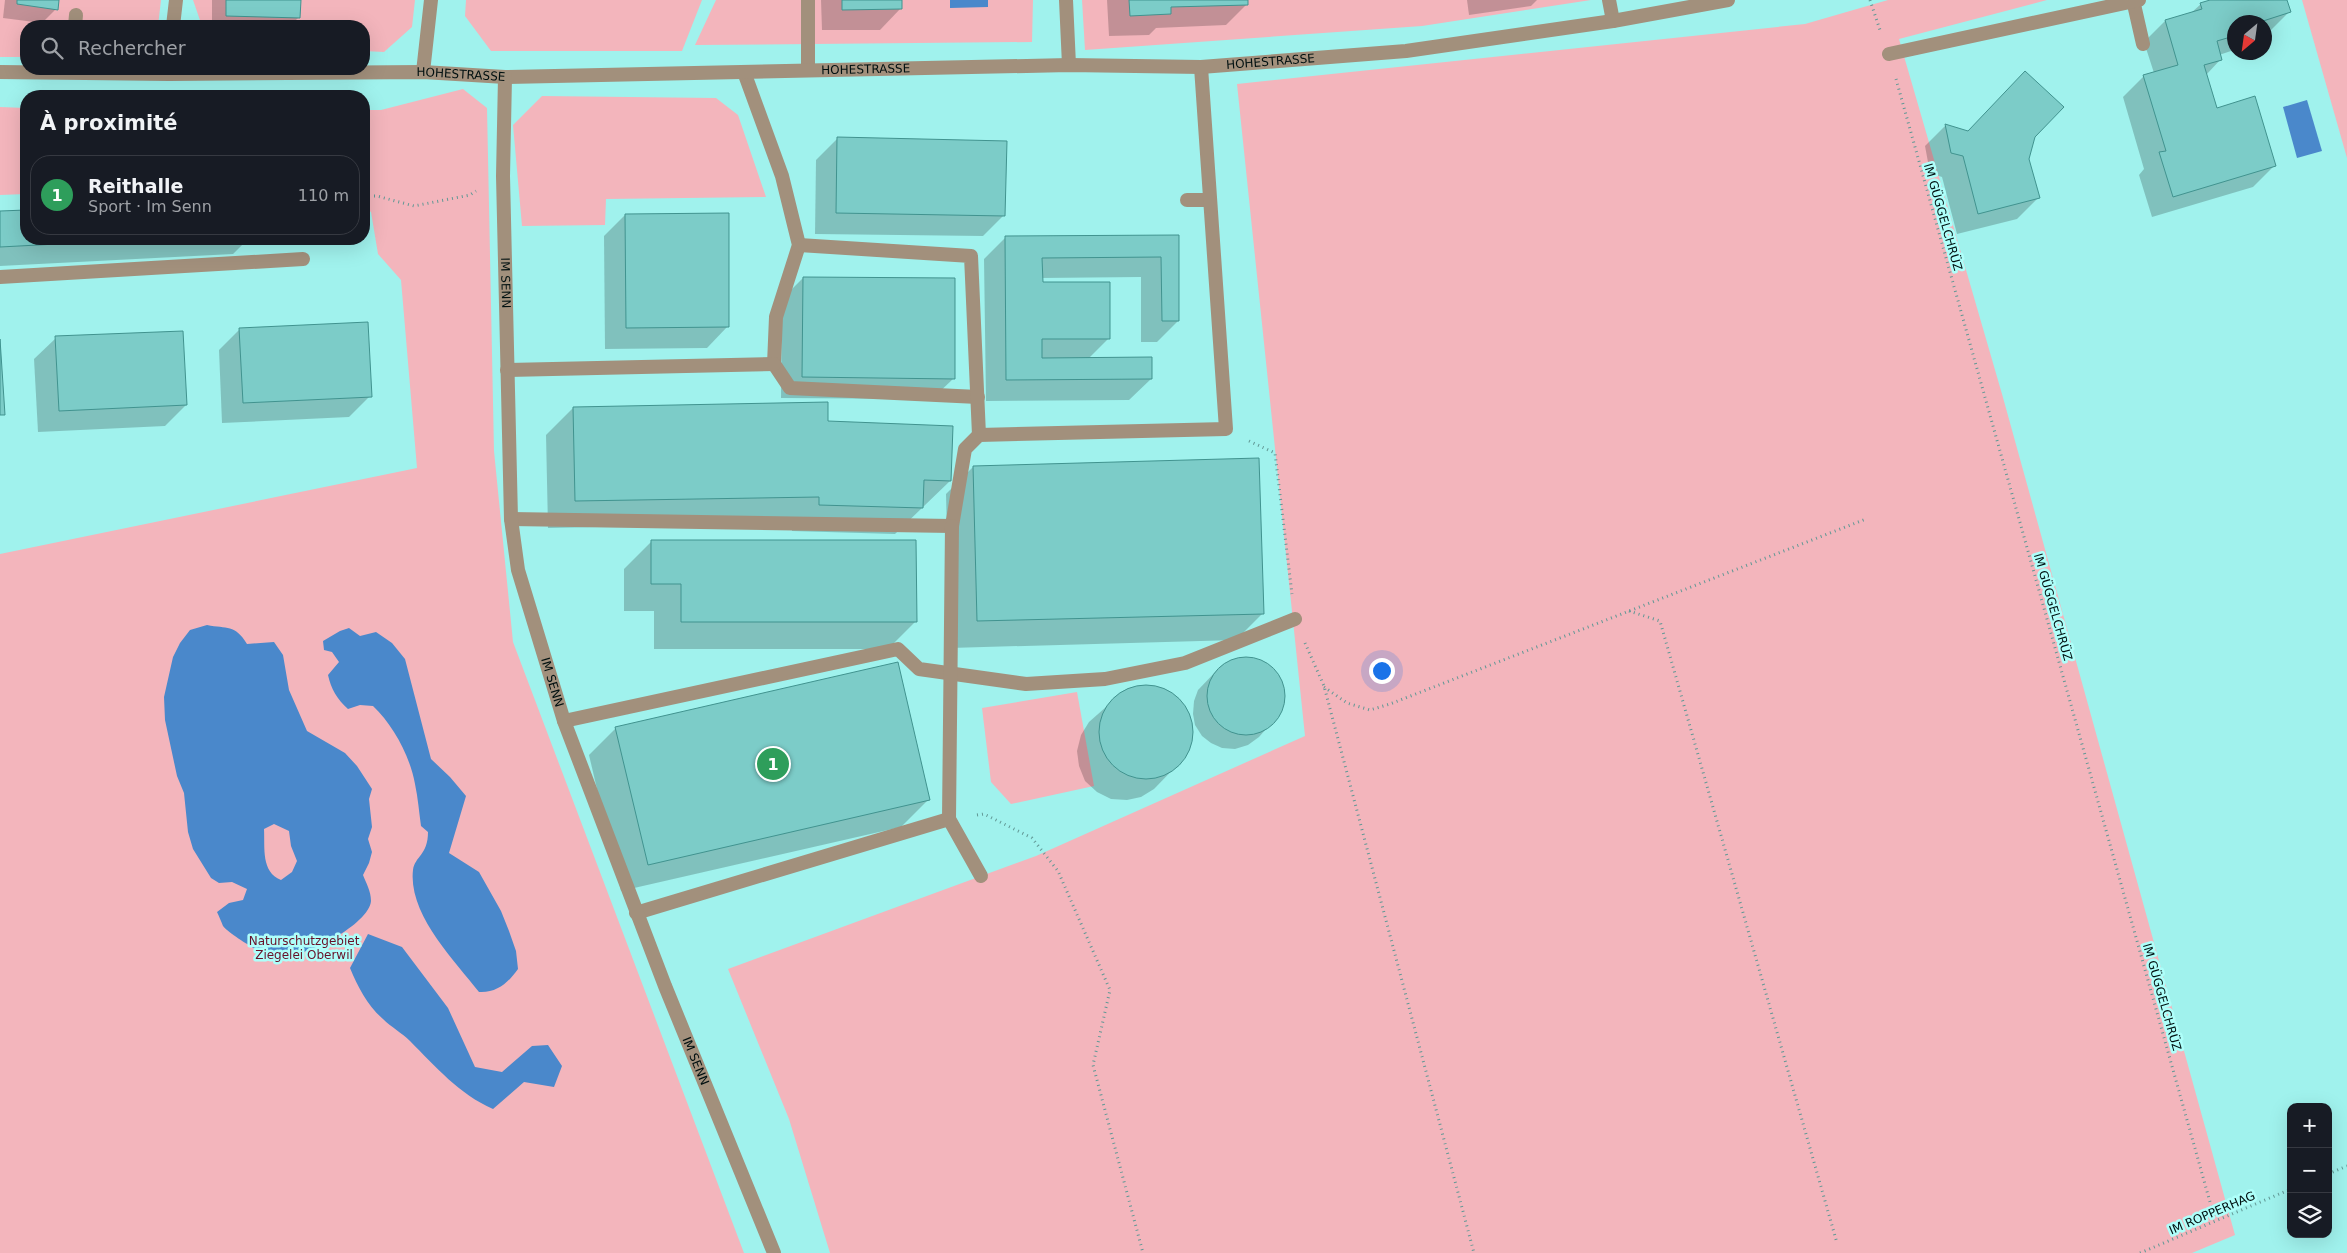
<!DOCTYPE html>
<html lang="fr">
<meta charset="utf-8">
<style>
:root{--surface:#171b24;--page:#242831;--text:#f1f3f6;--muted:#9ea1a6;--line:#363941;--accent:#cd87a2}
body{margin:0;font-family:"DejaVu Sans",sans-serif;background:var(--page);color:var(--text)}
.controls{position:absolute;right:15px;bottom:15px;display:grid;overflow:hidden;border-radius:10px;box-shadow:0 5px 20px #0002}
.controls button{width:45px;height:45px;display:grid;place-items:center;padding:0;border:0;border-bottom:1px solid var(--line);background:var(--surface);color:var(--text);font:25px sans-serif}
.compass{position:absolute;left:2227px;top:15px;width:45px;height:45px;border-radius:50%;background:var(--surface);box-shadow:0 5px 20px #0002;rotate:209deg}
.you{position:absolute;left:1381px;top:670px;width:18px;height:18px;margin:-12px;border:4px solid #fff;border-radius:50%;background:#1a73e8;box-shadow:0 0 0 8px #1a73e833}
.badge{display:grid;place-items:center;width:32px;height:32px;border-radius:50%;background:var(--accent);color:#fff;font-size:16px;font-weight:700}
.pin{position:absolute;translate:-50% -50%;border:2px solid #fff;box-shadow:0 1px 5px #0006}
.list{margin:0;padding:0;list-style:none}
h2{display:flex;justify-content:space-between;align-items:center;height:65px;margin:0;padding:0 20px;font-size:21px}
h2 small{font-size:16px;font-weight:400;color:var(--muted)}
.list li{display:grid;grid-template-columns:32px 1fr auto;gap:15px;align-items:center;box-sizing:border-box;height:80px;margin:0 10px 10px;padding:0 10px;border:1px solid var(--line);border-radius:20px}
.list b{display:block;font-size:19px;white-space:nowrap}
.list p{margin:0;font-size:16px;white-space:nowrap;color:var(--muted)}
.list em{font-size:16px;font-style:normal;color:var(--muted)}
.icon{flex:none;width:28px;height:28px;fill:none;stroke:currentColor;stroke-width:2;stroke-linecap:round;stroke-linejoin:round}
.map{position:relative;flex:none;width:2347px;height:1253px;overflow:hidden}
.search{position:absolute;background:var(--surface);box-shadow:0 5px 20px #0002;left:20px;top:20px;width:350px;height:55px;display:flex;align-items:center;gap:12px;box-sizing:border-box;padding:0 18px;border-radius:20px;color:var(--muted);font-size:19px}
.panel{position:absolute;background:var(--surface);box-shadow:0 5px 20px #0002;left:20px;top:90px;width:350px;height:155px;border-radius:20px}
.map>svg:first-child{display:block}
</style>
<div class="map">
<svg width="2347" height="1253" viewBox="0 0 2347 1253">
<rect width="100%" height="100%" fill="#a0f2ed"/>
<g fill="#f3b5bc">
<path d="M 0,0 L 161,0 L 158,26 L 26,26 L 26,57 L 0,57 Z"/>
<path d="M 193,0 L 415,0 L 412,27 L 384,52 L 364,51 L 364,26 L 202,26 Z"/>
<path d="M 466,0 L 702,0 L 682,51 L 491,51 L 465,16 Z"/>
<path d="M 716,0 L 1033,0 L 1032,42 L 695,45 Z"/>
<path d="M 1082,0 L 1591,0 L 1422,26 L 1085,50 Z"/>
<path d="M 1888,0 L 2047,0 L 1899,39 L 2002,394 L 2235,1235 L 2192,1253 L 830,1253 L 789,1119 L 728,969 L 1036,856 L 1305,736 L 1237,84 L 1805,24 Z"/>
<path d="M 2302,0 L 2347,0 L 2347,158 Z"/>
<path d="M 463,89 L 487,108 L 494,451 L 513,642 L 744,1253 L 0,1253 L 0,554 L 417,468 L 401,280 L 378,254 L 371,212 L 364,208 L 364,110 L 381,110 Z"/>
<path d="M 542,96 L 716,98 L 738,115 L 766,197 L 606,199 L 605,225 L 522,226 L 513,125 Z"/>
<path d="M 0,107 L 26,108 L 26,194 L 0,195 Z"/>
<path d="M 1077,692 L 1094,786 L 1011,804 L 991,782 L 982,708 Z"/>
</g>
<g fill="#4a88cb" fill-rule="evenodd">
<path d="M 950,0 L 988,0 L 988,7 L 950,8 Z"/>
<path d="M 2307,100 L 2322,151 L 2297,158 L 2283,107 Z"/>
<path d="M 207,625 C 227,629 235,624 247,644 L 274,642 L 283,655 L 289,690 L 307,731 L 345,753 L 357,766 L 372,789 L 369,799 L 372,827 L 368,839 L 372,852 L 369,863 L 363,875 C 366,883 371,891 371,901 C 369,926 295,963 272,957 C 262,954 229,934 223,926 C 221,921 219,916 217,912 L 229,903 L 243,900 L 247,889 L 232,882 L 219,883 L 211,878 L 193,849 L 188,832 L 184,793 L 177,776 L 165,720 L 164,697 L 173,657 L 180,643 L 190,630 ZM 274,824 L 289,831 L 291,846 L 297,861 L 292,872 L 281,880 C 261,872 265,848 264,829 Z"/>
<path d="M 349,628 L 360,636 L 376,632 L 392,643 L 405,659 L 431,759 L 450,777 L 466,796 L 449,853 L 479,872 L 501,911 L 509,931 L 516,951 L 518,969 C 508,983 497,993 479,992 C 454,960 408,914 413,870 C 415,856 428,855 428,832 L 421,826 C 419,812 418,798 415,784 C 410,756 393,725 373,706 L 360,705 L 348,709 C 337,699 331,689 328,675 L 339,662 L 332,652 L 324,650 L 323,641 L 340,631 Z"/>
<path d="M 368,934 L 402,947 L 448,1008 L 475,1067 L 502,1072 L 532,1046 L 548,1045 L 562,1066 L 554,1087 L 524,1082 L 493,1109 C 459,1094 436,1067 410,1041 C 402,1033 391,1027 383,1019 C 367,1005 358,987 350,968 Z"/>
</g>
<g fill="#0003">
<path d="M 5,0 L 58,0 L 56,9 L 42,23 L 3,18 Z"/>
<path d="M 212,0 L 299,0 L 299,17 L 290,26 L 212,26 Z"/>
<path d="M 821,0 L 901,0 L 901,8 L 880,30 L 822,30 Z"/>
<path d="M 1107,0 L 1247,0 L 1247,4 L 1226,25 L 1156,28 L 1149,35 L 1109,36 Z"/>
<path d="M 1467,0 L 1537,0 L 1531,6 L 1469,15 Z"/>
<path d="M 2213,0 L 2286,0 L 2289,12 L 2268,33 L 2264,34 L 2264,22 L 2234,22 L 2234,50 L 2219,55 L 2221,59 L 2206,75 L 2216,109 L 2274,166 L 2253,187 L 2152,217 L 2139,175 L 2144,169 L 2123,97 L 2144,76 L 2154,73 L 2144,42 L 2165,21 L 2191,13 L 2201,4 Z"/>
<path d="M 1945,126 L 1968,132 L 2034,137 L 2028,159 L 2038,198 L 2017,219 L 1957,234 L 1942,177 L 1930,173 L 1925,146 Z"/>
<path d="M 838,138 L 1004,215 L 983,236 L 815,234 L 816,160 Z"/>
<path d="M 26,211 L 26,239 L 248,239 L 233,254 L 0,266 L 0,212 Z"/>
<path d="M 625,215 L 728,326 L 707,348 L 605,349 L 604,236 Z"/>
<path d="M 1177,237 L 1178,321 L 1157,342 L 1141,342 L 1141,277 L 1041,278 L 1041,284 L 1109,338 L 1089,358 L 1151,379 L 1129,400 L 986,401 L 984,259 L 1005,238 Z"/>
<path d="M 803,278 L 954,378 L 932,399 L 781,398 L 782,299 Z"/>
<path d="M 240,329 L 370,396 L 349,417 L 222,423 L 219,350 Z"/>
<path d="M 56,338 L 186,405 L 165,426 L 38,432 L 34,359 Z"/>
<path d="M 573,408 L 827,423 L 950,481 L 895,534 L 792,531 L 792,523 L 548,528 L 546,435 Z"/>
<path d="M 973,467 L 1263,613 L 1236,640 L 950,648 L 946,494 Z"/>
<path d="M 651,542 L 915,622 L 888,649 L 654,649 L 654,611 L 624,611 L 624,569 Z"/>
<path d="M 1244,657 L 1257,659 L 1269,665 L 1278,674 L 1283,686 L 1284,699 L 1281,712 L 1259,737 L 1248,745 L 1235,749 L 1222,748 L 1211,743 L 1202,736 L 1195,725 L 1193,714 L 1194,701 L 1198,690 L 1221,666 L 1232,660 Z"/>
<path d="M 1139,686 L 1154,686 L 1168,692 L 1180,701 L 1188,713 L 1192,728 L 1191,743 L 1185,757 L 1154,789 L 1141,797 L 1127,800 L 1111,799 L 1097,792 L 1085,781 L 1079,766 L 1077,751 L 1081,735 L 1089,722 L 1124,691 Z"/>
<path d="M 616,728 L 928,800 L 901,827 L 621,891 L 589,755 Z"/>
</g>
<g fill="#7cccc8" stroke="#41938f">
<path d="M 17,0 L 59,0 L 58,10 L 17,4 Z"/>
<path d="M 226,0 L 301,0 L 300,18 L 226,16 Z"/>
<path d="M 842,0 L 902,0 L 902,9 L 842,10 Z"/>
<path d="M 1129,0 L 1248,0 L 1248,5 L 1171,7 L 1171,14 L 1130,16 Z"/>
<path d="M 2210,0 L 2287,0 L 2291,12 L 2260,22 L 2234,22 L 2234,36 L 2217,41 L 2222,60 L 2204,65 L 2217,108 L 2255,96 L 2276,166 L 2173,197 L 2159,152 L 2166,151 L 2143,75 L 2178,65 L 2165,20 L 2202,9 L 2200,3 Z"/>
<path d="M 2025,71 L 2064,107 L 2035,137 L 2029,159 L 2040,198 L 1978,214 L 1963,156 L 1951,153 L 1945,124 L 1968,131 Z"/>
<path d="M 837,137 L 1007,141 L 1005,216 L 836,213 Z"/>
<path d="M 26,210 L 26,239 L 152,239 L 0,247 L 0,211 Z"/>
<path d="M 729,213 L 729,327 L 626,328 L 625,214 Z"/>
<path d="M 1179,235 L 1179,321 L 1162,321 L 1161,257 L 1042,258 L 1043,282 L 1110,282 L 1110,339 L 1042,339 L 1042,358 L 1152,357 L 1152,379 L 1006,380 L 1005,236 Z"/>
<path d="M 803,277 L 955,278 L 955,379 L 802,377 Z"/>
<path d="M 368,322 L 372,397 L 243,403 L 239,328 Z"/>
<path d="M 183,331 L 187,405 L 59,411 L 55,336 Z"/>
<path d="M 0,339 L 5,415 L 0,415 Z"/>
<path d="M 828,402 L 828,421 L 953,426 L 951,481 L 924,480 L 923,508 L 819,505 L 819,497 L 575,501 L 573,407 Z"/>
<path d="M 1259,458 L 1264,614 L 977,621 L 973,466 Z"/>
<path d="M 651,540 L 916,540 L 917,622 L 681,622 L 681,584 L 651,584 Z"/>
<circle cx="1246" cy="696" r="39"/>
<path d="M 898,662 L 930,800 L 648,865 L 615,727 Z"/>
<circle cx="1146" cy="732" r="47"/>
</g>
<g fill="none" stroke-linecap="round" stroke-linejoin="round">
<g stroke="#619895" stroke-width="3" stroke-dasharray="1 4" stroke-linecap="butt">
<path d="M 1870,0 L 1880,30"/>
<path d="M 1896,79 L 2215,1220"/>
<path d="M 364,196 L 377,196 L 414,206 L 470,195 L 476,191"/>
<path d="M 1249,441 L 1275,453 L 1292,594"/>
<path d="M 1629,611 L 1660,621 L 1837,1243"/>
<path d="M 1305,643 L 1324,686 L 1474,1253"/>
<path d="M 1324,687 L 1347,703 L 1370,710 L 1390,704 L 1866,519"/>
<path d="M 977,815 L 984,814 L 1032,838 L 1058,871 L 1110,990 L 1093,1065 L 1143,1253"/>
<path d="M 2328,1174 L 2347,1166"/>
<path d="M 2140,1253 L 2291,1189"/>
</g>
<g stroke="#a2907c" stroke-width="14">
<path d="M 808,0 L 808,70"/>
<path d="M 1609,0 L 1613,21"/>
<path d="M 2133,0 L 2143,44"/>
<path d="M 75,26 L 76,15"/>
<path d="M 1889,54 L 2139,0"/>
<path d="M 744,72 L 782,176 L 799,245 L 776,317 L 774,364 L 790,388 L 978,397"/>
<path d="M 1187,200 L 1210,200"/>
<path d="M 799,245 L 971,256 L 979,435"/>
<path d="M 0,277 L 303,259"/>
<path d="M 507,370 L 774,364"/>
<path d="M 511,519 L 952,526 L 965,449 L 979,435 L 1226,429 L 1201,67"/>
<path d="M 564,721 L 898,649 L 919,669 L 1026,684 L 1105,679 L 1185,663 L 1295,619"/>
<path d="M 949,819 L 981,876"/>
<path d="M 636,913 L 949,819 L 952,526"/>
</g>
<g stroke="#a2907c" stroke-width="14">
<path d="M 1066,0 L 1069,65"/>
<path d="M 173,26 L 176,0"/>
<path id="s1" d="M 0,72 L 169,74 L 423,72 L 505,77 L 1069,65 L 1201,67 L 1406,51 L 1613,21 L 1728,0"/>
<path d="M 423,72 L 431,0"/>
<path id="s2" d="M 505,77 L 503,176 L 511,519 L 518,570 L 564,721 L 665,986 L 774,1253"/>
</g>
</g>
<g text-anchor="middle" stroke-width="5" stroke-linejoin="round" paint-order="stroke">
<g font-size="12" fill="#001010" stroke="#aefffa">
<text dy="4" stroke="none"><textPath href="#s1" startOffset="1271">HOHESTRASSE</textPath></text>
<text dy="4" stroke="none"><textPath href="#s1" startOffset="866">HOHESTRASSE</textPath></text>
<text dy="4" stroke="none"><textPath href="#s1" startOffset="461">HOHESTRASSE</textPath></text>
<text transform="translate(1943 217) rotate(74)" y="4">IM GÜGGELCHRÜZ</text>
<text dy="4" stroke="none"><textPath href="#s2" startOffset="206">IM SENN</textPath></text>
<text transform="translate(2053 607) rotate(74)" y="4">IM GÜGGELCHRÜZ</text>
<text dy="4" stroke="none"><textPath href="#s2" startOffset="611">IM SENN</textPath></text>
<text transform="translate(2162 997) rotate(74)" y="4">IM GÜGGELCHRÜZ</text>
<text dy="4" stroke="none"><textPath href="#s2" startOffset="1016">IM SENN</textPath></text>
<text transform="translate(2212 1213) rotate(-23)" y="4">IM ROPPERHAG</text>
</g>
<g font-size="12" fill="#681128" stroke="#aefffa">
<text x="304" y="945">Naturschutzgebiet<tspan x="304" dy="14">Ziegelei Oberwil</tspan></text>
</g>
</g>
</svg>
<div class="controls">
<button>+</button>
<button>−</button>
<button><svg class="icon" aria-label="layers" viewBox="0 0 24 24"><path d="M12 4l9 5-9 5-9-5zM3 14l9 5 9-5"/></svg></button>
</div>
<svg class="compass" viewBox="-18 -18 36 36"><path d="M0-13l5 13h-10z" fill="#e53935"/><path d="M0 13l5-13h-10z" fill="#9ea1a6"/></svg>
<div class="you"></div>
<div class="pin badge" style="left:773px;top:764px;background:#2e9e5b">1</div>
<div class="search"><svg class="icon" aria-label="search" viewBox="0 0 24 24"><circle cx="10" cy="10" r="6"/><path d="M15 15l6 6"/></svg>Rechercher</div>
<section class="panel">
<h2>À proximité<small></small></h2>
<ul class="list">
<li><span class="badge" style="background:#2e9e5b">1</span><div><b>Reithalle</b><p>Sport · Im Senn</p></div><em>110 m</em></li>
</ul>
</section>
</div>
